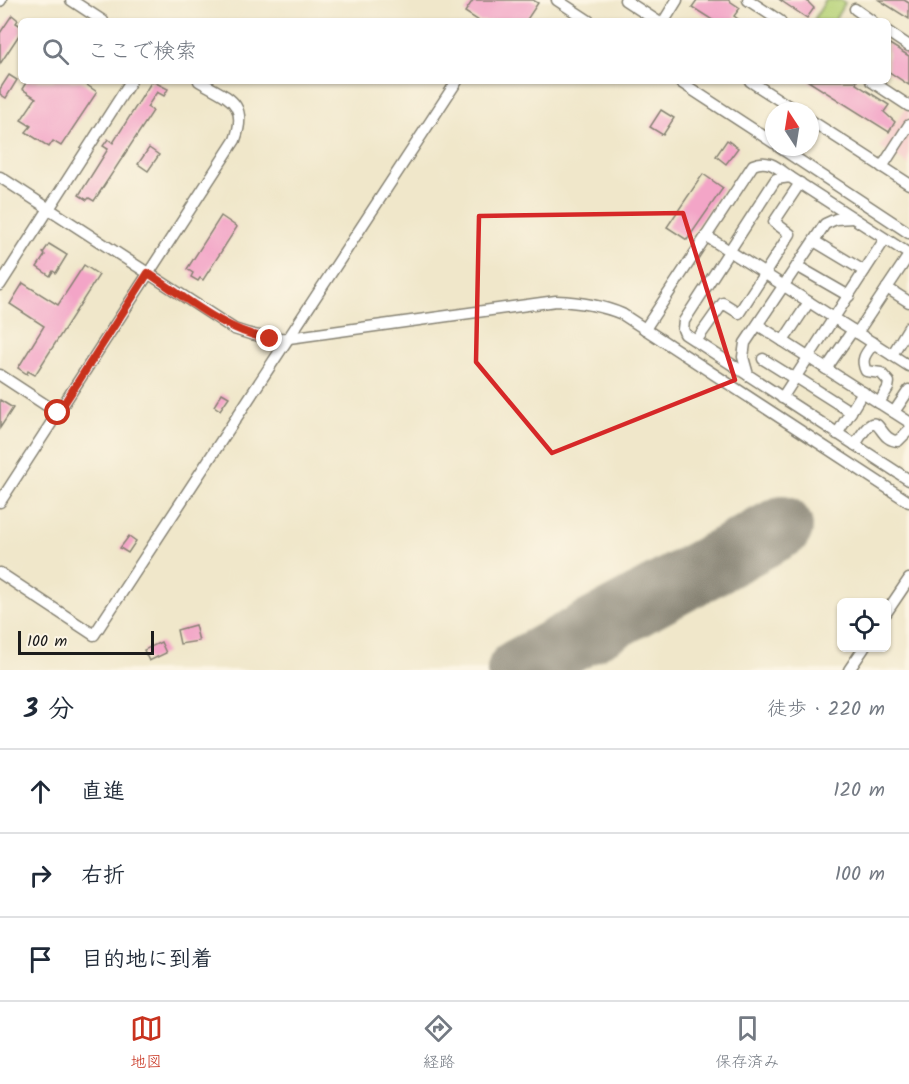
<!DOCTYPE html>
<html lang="ja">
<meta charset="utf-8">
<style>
:root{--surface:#fff;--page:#f2f2f3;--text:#1f2937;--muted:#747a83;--line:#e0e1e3;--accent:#c8321e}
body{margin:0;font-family:Kalam,"Klee One",sans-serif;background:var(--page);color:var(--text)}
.controls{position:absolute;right:18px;bottom:18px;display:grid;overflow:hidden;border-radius:9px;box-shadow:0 2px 4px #0004}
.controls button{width:54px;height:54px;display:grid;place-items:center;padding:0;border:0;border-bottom:2px solid var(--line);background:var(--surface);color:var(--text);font:30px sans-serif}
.compass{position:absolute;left:765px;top:102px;width:54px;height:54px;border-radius:50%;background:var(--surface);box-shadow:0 2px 4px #0004;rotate:348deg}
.scale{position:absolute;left:18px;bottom:15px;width:136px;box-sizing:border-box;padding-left:6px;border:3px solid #1c1c1c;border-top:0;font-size:16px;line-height:21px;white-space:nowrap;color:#1c1c1c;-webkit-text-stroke:4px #fcf5e5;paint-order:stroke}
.stop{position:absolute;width:18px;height:18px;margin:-14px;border:4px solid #c8321e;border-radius:50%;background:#fff}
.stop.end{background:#c8321e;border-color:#fff;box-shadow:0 2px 6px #0008}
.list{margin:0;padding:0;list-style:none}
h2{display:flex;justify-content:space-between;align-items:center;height:78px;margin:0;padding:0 24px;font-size:26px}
h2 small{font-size:20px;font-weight:400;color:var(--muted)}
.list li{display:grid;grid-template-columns:39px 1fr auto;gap:18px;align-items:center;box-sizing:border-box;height:84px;padding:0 24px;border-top:2px solid var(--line)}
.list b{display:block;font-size:22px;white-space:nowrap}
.list em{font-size:20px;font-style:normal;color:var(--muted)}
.icon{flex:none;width:33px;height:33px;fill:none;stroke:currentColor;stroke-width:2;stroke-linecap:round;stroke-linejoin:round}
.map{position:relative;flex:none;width:909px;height:670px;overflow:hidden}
.search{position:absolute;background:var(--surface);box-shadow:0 2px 4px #0004;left:18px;right:18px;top:18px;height:66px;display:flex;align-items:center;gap:15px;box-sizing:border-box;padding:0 21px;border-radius:9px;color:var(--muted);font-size:22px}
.sheet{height:330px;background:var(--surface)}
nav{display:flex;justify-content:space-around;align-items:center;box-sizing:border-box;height:84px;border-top:2px solid var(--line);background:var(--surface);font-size:16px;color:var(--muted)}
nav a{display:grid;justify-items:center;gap:3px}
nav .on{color:var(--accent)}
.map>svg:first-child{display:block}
</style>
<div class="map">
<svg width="909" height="670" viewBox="0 0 909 670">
<rect width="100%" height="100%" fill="#fcf5e5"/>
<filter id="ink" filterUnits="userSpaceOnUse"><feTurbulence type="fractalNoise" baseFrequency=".0167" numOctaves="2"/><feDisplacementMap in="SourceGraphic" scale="12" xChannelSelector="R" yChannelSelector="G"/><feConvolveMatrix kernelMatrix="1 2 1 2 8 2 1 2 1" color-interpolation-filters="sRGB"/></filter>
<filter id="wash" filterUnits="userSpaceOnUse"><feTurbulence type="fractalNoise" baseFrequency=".008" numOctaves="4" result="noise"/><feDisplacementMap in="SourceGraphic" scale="24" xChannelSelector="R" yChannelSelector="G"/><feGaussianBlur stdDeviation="1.35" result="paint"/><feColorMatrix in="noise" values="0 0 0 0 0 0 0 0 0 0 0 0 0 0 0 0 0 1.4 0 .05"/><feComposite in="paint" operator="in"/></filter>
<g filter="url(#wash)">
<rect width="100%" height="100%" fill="#f0e7ca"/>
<path fill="#f7d0ce" d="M 909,103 L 909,165 L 880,147 Z"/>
<path fill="#b8d379" stroke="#6a784a" stroke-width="1.5" d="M 826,0 L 841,0 L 845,3 L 834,21 L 813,21 Z"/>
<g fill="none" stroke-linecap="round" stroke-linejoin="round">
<path stroke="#868273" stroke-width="62" d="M 518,670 L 782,527"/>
</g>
<g id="blocks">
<g fill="#f3a5c7">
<path d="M 473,0 L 533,0 L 538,3 L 526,21 L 479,21 L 465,12 Z"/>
<path d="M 697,0 L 728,0 L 740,8 L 734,16 L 741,21 L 714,21 L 692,7 Z"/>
<path d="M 780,0 L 806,0 L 814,8 L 807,18 Z"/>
<path d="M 879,0 L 904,0 L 909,3 L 909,19 Z"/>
<path d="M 12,15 L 18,20 L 16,23 L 21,26 L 21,32 L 0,64 L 0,33 Z"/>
<path d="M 888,43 L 909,56 L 909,85 L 888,71 Z"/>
<path d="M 9,75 L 17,80 L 6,98 L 0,94 L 0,89 Z"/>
<path d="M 27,81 L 81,81 L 97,92 L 61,146 L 53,141 L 49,147 L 26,132 L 31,126 L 21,120 L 36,98 L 22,89 Z"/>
<path d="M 152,81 L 168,89 L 164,96 L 157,92 L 147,107 L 153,111 L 94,201 L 89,198 L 87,200 L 79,195 L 108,149 L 103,146 L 108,139 L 113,143 Z"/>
<path d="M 808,81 L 857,81 L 856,84 L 889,105 L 884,112 L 895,122 L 889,132 Z"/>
<path d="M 661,110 L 674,118 L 663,135 L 650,127 Z"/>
<path d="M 727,140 L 738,148 L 726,164 L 716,156 Z"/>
<path d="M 149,148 L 159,155 L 148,171 L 138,164 Z"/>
<path d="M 703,174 L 723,188 L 687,240 L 667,227 Z"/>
<path d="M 221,216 L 237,227 L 203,280 L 200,278 L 198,281 L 191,277 L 193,273 L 187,269 Z"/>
<path d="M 49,244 L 67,255 L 56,273 L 53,271 L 50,276 L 37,267 L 45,255 L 43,253 Z"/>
<path d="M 84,265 L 99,275 L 35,375 L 28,371 L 27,374 L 18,368 L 44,326 L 10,304 L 23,283 L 58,305 Z"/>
<path d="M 222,393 L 229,397 L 220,410 L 214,406 Z"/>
<path d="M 0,400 L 13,408 L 0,428 Z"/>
<path d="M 129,536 L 136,541 L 128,553 L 120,548 Z"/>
<path d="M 195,625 L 199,641 L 180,644 L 177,630 Z"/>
<path d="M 161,642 L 166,653 L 149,661 L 144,650 Z"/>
</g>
</g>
</g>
<g filter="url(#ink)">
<use href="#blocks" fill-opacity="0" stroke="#868273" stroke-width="1.5"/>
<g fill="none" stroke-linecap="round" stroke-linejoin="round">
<g stroke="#868273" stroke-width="13">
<g id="minor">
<path d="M 71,0 L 103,21"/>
<path d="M 557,0 L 589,21"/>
<path d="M 625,0 L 657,21"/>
<path d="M 748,0 L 780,21"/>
<path d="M 0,1 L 1,0"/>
<path d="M 855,9 L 872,21"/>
<path d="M 664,21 L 677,0"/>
<path d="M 888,32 L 909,46"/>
<path d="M 679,81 L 774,143"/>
<path d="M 750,81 L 796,111"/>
<path d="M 871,81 L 909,106"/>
<path d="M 810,120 L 909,184"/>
<path d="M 779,147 L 909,233"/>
<path d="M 882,167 L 909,125"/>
<path d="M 0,177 L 234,329 C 253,336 269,339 289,338 L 556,301 C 579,302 601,305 622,314 L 909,502"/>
<path d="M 706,236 L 909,366"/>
<path d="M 814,241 L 864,271"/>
<path d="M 909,254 L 790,177 L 776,179 L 684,321 L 683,329 L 685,334 L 909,480"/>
<path d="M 797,266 L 849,296"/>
<path d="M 0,285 L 131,81"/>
<path d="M 887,288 L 909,302"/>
<path d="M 758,325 L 909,422"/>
<path d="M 645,329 L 753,165 C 768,158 778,168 790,177"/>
<path d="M 857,333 L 909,255"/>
<path d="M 696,341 L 723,303 L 739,313 L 790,234 L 774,222 L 800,183"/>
<path d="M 783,341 L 809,302"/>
<path d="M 874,343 C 866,353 860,359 866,371 L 881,373 L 889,382 L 888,388 L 879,403"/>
<path d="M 892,355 L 909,327"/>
<path d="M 763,359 L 795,379"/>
<path d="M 826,369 L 853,330"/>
<path d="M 0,375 L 58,413"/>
<path d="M 748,375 L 743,357 L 745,343 L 825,224 L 836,219 L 853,218"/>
<path d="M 796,377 L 851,412"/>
<path d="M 782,398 L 885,239"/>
<path d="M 894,412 L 909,390"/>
<path d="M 837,434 L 863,392"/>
<path d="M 855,445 C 882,399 875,441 898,441 L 909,430"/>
<path d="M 0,502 L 235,140 C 249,101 227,98 199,81"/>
<path d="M 0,573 L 94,635 L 457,81"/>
<path d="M 886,613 L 909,579"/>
<path d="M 849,670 L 864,648"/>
</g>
</g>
<use href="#minor" stroke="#fff" stroke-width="10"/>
</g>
</g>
<g fill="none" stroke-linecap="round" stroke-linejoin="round" filter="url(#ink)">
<path stroke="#c8321e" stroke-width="8" d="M 58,413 L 148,273 C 186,298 224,331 270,339"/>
</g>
<path fill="none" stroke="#d62828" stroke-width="4.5" stroke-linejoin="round" d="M 683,213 L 735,380 L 552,453 L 476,362 L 479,216 Z"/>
</svg>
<div class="controls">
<button><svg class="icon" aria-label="locate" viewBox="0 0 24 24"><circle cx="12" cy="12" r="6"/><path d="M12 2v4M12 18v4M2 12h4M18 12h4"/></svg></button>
</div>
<svg class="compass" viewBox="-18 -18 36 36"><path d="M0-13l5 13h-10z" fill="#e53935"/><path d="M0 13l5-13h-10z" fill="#747a83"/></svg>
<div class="scale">100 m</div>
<div class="stop" style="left:58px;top:413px"></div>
<div class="stop end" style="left:270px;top:339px"></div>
<div class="search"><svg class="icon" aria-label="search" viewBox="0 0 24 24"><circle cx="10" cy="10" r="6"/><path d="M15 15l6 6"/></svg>ここで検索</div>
</div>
<section class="sheet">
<h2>3 分<small>徒歩 · 220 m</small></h2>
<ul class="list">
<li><svg class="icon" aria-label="ahead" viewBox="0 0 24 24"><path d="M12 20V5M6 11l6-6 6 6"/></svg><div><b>直進</b></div><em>120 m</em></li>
<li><svg class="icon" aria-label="right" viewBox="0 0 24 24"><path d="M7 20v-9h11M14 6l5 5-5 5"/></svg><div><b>右折</b></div><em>100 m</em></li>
<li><svg class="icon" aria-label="arrive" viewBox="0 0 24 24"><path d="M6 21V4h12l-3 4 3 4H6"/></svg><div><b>目的地に到着</b></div></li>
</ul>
</section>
<nav>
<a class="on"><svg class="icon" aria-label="map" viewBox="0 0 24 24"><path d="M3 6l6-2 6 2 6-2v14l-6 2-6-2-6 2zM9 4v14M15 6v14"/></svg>地図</a>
<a><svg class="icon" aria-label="directions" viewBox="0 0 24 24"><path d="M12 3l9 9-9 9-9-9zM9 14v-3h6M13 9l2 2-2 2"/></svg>経路</a>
<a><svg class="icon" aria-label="saved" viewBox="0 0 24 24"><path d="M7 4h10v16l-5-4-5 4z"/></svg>保存済み</a>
</nav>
